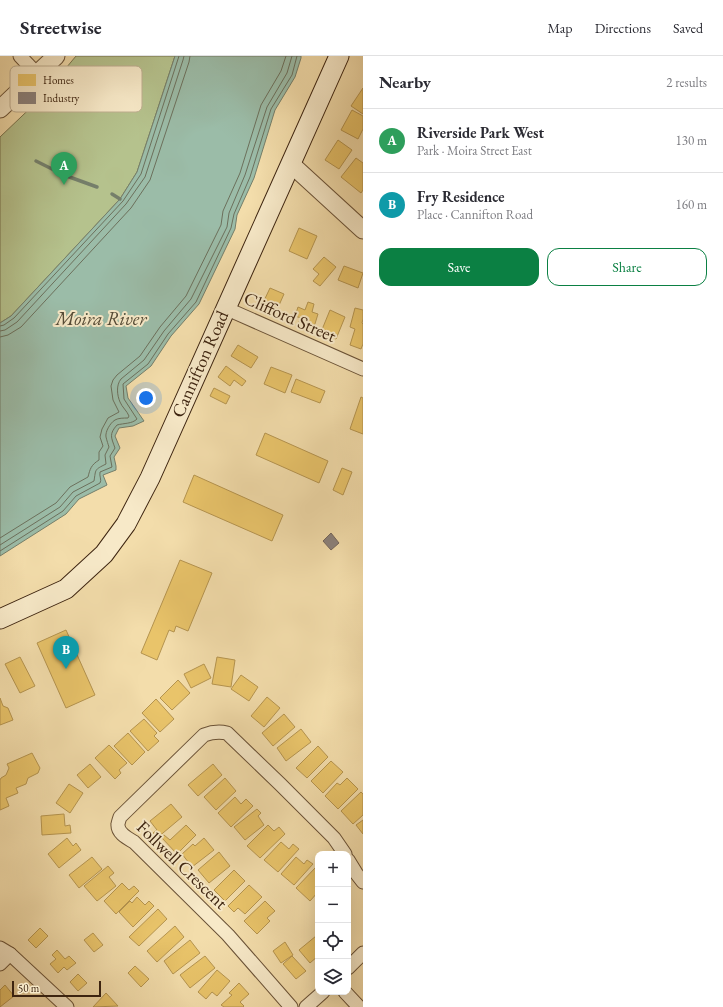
<!DOCTYPE html>
<meta charset="utf-8">
<style>
:root{--surface:#fff;--page:#f2f2f3;--text:#2b2b33;--muted:#7c7c81;--line:#e1e1e2;--accent:#0b8043}
body{margin:0;font-family:"EB Garamond",serif;background:var(--page);color:var(--text)}
.controls{position:absolute;right:12px;bottom:12px;display:grid;overflow:hidden;border-radius:8px;box-shadow:0 4px 16px #0002}
.controls button{width:36px;height:36px;display:grid;place-items:center;padding:0;border:0;border-bottom:1px solid var(--line);background:var(--surface);color:var(--text);font:20px sans-serif}
.scale{position:absolute;left:12px;bottom:10px;width:89px;box-sizing:border-box;padding-left:4px;border:2px solid #3d2410;border-top:0;font-size:11px;line-height:14px;white-space:nowrap;color:#3d2410;-webkit-text-stroke:3px #f7e9c8;paint-order:stroke}
.you{position:absolute;left:146px;top:342px;width:14px;height:14px;margin:-10px;border:3px solid #fff;border-radius:50%;background:#1a73e8;box-shadow:0 0 0 6px #1a73e833}
.badge{display:grid;place-items:center;width:26px;height:26px;border-radius:50%;background:var(--accent);color:#fff;font-size:13px;font-weight:700}
.pin{position:absolute;translate:-50% -33px;filter:drop-shadow(0 1px 2px #0008)}
.pin::after{content:'';position:absolute;top:21px;width:14px;height:12px;background:inherit;clip-path:polygon(0 0,100% 0,50% 100%)}
.list{margin:0;padding:0;list-style:none}
h2{display:flex;justify-content:space-between;align-items:center;height:52px;margin:0;padding:0 16px;font-size:17px}
h2 small{font-size:13px;font-weight:400;color:var(--muted)}
.list li{display:grid;grid-template-columns:26px 1fr auto;gap:12px;align-items:center;box-sizing:border-box;height:64px;padding:0 16px;border-top:1px solid var(--line)}
.list b{display:block;font-size:15px;white-space:nowrap}
.list p{margin:0;font-size:13px;white-space:nowrap;color:var(--muted)}
.list em{font-size:13px;font-style:normal;color:var(--muted)}
.actions{display:flex;gap:8px;padding:12px 16px}
.actions a{flex:1;padding:9px 0;border:1px solid var(--accent);border-radius:12px;text-align:center;font-size:14px;color:var(--accent)}
.actions .main{background:var(--accent);color:#fff}
.icon{flex:none;width:22px;height:22px;fill:none;stroke:currentColor;stroke-width:2;stroke-linecap:round;stroke-linejoin:round}
.map{position:relative;flex:none;width:363px;height:951px;overflow:hidden}
header{display:flex;align-items:center;gap:24px;box-sizing:border-box;height:56px;padding:0 20px;background:var(--surface);border-bottom:1px solid var(--line)}
header strong{font-size:19px}
nav{display:flex;gap:22px;margin-inline-start:auto;font-size:14px}
main{display:flex}
aside{flex:1;background:var(--surface)}
.map>svg:first-child{display:block}
</style>
<header>
<strong>Streetwise</strong>
<nav><a>Map</a><a>Directions</a><a>Saved</a></nav>
</header>
<main>
<div class="map">
<svg width="363" height="951" viewBox="0 0 363 951">
<rect width="100%" height="100%" fill="#f3ddab"/>
<filter id="stains"><feTurbulence type="fractalNoise" baseFrequency=".005" numOctaves="4"/><feColorMatrix values="0 0 0 0 .2 0 0 0 0 .09 0 0 0 0 .02 0 0 0 .5 -.17"/></filter>
<radialGradient id="worn" r=".72"><stop offset=".6" stop-color="#630" stop-opacity="0"/><stop offset="1" stop-color="#630" stop-opacity=".3"/></radialGradient>
<path fill="#b5c28d" stroke="#79734e" d="M 76,0 L 175,0 L 137,116 L 120,143 L 11,260 L 0,267 L 0,81 L 42,41 Z"/>
<path fill="#9bbca8" stroke="#757f6b" d="M 175,0 L 301,0 L 301,2 L 295,21 L 275,54 L 254,122 L 237,159 L 235,173 L 199,248 L 171,280 L 151,310 L 126,330 L 128,342 L 144,365 L 133,370 L 119,372 L 115,380 L 120,392 L 114,401 L 116,410 L 116,414 L 103,419 L 107,429 L 79,443 L 66,458 L 0,500 L 0,267 L 11,260 L 120,143 L 137,116 Z"/>
<g fill="#e9c46a" stroke="#b5944f">
<path d="M 363,32 L 363,58 L 351,50 Z"/>
<path d="M 352,54 L 363,60 L 363,73 L 358,83 L 341,74 Z"/>
<path d="M 338,84 L 352,94 L 339,113 L 325,104 Z"/>
<path d="M 356,102 L 363,107 L 363,134 L 361,137 L 341,121 Z"/>
<path d="M 299,172 L 317,180 L 307,203 L 289,195 Z"/>
<path d="M 324,201 L 336,211 L 320,230 L 313,225 L 319,218 L 313,213 Z"/>
<path d="M 344,210 L 363,217 L 358,232 L 338,224 Z"/>
<path d="M 270,232 L 284,238 L 276,256 L 262,249 Z"/>
<path d="M 308,246 L 314,248 L 312,256 L 318,258 L 314,271 L 299,266 L 301,262 L 295,260 L 298,251 L 305,254 Z"/>
<path d="M 355,252 L 363,254 L 363,263 L 362,267 L 363,268 L 363,288 L 361,293 L 350,289 L 355,273 L 350,271 Z"/>
<path d="M 330,254 L 345,261 L 336,283 L 321,276 Z"/>
<path d="M 238,289 L 258,301 L 251,312 L 231,300 Z"/>
<path d="M 226,310 L 246,325 L 242,330 L 234,324 L 230,330 L 218,321 Z"/>
<path d="M 271,311 L 292,319 L 285,337 L 264,328 Z"/>
<path d="M 296,323 L 325,335 L 320,347 L 291,336 Z"/>
<path d="M 214,332 L 230,340 L 226,348 L 210,340 Z"/>
<path d="M 361,341 L 363,342 L 363,378 L 350,373 Z"/>
<path d="M 265,377 L 328,405 L 319,427 L 256,399 Z"/>
<path d="M 342,412 L 352,416 L 343,439 L 333,434 Z"/>
<path d="M 194,419 L 283,459 L 272,485 L 183,446 Z"/>
<path d="M 180,504 L 212,517 L 188,575 L 176,570 L 174,576 L 169,574 L 157,604 L 141,597 Z"/>
<path d="M 66,574 L 95,639 L 66,652 L 37,587 Z"/>
<path d="M 20,601 L 35,630 L 20,637 L 5,608 Z"/>
<path d="M 217,601 L 235,604 L 231,631 L 212,628 Z"/>
<path d="M 204,608 L 211,622 L 191,632 L 184,618 Z"/>
<path d="M 241,619 L 258,631 L 249,645 L 231,633 Z"/>
<path d="M 178,624 L 190,637 L 172,654 L 160,642 Z"/>
<path d="M 267,641 L 280,652 L 264,671 L 251,660 Z"/>
<path d="M 0,642 L 3,650 L 8,652 L 13,664 L 0,669 Z"/>
<path d="M 156,643 L 174,663 L 160,676 L 142,657 Z"/>
<path d="M 284,658 L 295,671 L 273,690 L 262,677 Z"/>
<path d="M 144,663 L 157,677 L 154,680 L 159,685 L 148,695 L 130,675 Z"/>
<path d="M 301,673 L 311,686 L 286,705 L 277,692 Z"/>
<path d="M 128,677 L 145,696 L 132,709 L 114,690 Z"/>
<path d="M 109,689 L 127,707 L 119,714 L 121,717 L 115,723 L 95,702 Z"/>
<path d="M 318,690 L 328,701 L 307,722 L 296,712 Z"/>
<path d="M 32,697 L 40,712 L 38,717 L 28,722 L 26,728 L 16,732 L 18,737 L 6,742 L 9,750 L 0,754 L 0,724 L 1,722 L 6,719 L 9,712 L 7,708 Z"/>
<path d="M 331,705 L 343,716 L 323,737 L 311,725 Z"/>
<path d="M 90,708 L 101,721 L 88,732 L 77,719 Z"/>
<path d="M 213,708 L 222,719 L 198,740 L 188,729 Z"/>
<path d="M 225,722 L 236,735 L 216,754 L 204,741 Z"/>
<path d="M 347,722 L 358,733 L 338,753 L 325,740 L 337,727 L 340,729 Z"/>
<path d="M 69,728 L 83,737 L 70,757 L 56,747 Z"/>
<path d="M 361,736 L 363,738 L 363,759 L 353,768 L 341,755 Z"/>
<path d="M 235,741 L 241,748 L 246,743 L 253,750 L 231,771 L 218,757 Z"/>
<path d="M 171,748 L 182,761 L 157,782 L 153,777 L 157,774 L 150,765 Z"/>
<path d="M 257,753 L 261,757 L 258,760 L 264,769 L 245,784 L 234,771 Z"/>
<path d="M 64,758 L 65,770 L 70,769 L 71,777 L 42,779 L 41,760 Z"/>
<path d="M 363,764 L 363,778 L 356,769 Z"/>
<path d="M 186,769 L 196,779 L 177,798 L 161,781 L 164,779 L 170,784 Z"/>
<path d="M 268,769 L 274,775 L 279,771 L 285,778 L 260,802 L 247,790 Z"/>
<path d="M 67,782 L 73,790 L 76,787 L 81,794 L 59,812 L 48,798 Z"/>
<path d="M 204,782 L 214,794 L 192,811 L 182,798 L 193,788 L 195,790 Z"/>
<path d="M 281,786 L 289,793 L 293,788 L 299,793 L 278,816 L 264,804 Z"/>
<path d="M 219,796 L 230,810 L 209,827 L 198,814 Z"/>
<path d="M 92,801 L 102,813 L 79,832 L 69,819 Z"/>
<path d="M 296,801 L 304,808 L 307,804 L 313,808 L 294,829 L 281,818 Z"/>
<path d="M 108,810 L 114,817 L 109,821 L 116,830 L 97,845 L 84,830 Z"/>
<path d="M 316,811 L 318,812 L 318,836 L 310,845 L 296,832 Z"/>
<path d="M 234,814 L 245,825 L 225,845 L 214,834 Z"/>
<path d="M 122,827 L 129,834 L 134,830 L 139,835 L 116,858 L 104,845 Z"/>
<path d="M 249,829 L 262,841 L 245,858 L 238,852 L 234,856 L 228,850 Z"/>
<path d="M 137,841 L 145,849 L 149,845 L 154,850 L 133,871 L 119,856 L 130,845 L 132,847 Z"/>
<path d="M 265,845 L 275,855 L 267,862 L 270,865 L 257,878 L 244,865 Z"/>
<path d="M 158,853 L 167,863 L 139,890 L 129,881 Z"/>
<path d="M 175,870 L 184,881 L 157,906 L 147,895 Z"/>
<path d="M 40,872 L 48,880 L 36,892 L 28,884 Z"/>
<path d="M 93,877 L 103,889 L 94,896 L 84,884 Z"/>
<path d="M 316,880 L 318,882 L 318,900 L 310,907 L 299,894 Z"/>
<path d="M 190,884 L 200,897 L 173,918 L 164,905 Z"/>
<path d="M 285,886 L 293,899 L 281,907 L 273,895 Z"/>
<path d="M 57,894 L 65,903 L 69,900 L 76,907 L 67,914 L 64,911 L 58,917 L 50,908 L 56,903 L 52,899 Z"/>
<path d="M 205,900 L 215,912 L 190,932 L 180,919 Z"/>
<path d="M 292,900 L 306,915 L 296,923 L 283,908 Z"/>
<path d="M 135,910 L 149,923 L 141,931 L 128,917 Z"/>
<path d="M 217,914 L 230,925 L 217,940 L 212,936 L 206,943 L 198,936 Z"/>
<path d="M 78,918 L 87,927 L 78,935 L 70,926 Z"/>
<path d="M 239,927 L 249,938 L 240,946 L 244,950 L 243,951 L 224,951 L 221,949 L 232,939 L 229,937 Z"/>
<path d="M 5,929 L 14,940 L 0,951 L 0,934 Z"/>
<path d="M 106,937 L 118,950 L 93,951 Z"/>
</g>
<path fill="#8a817c" stroke="#73655c" d="M 331,477 L 339,487 L 331,494 L 323,485 Z"/>
<g fill="none" stroke-linecap="round" stroke-linejoin="round">
<g stroke="#6c705c" stroke-width="1">
<path d="M 0,270 L 4,269 L 14,262 L 123,145 L 141,118 L 179,0"/>
<path d="M 0,275 L 5,274 L 17,266 L 126,148 L 145,121 L 183,4 L 184,0"/>
<path d="M 0,281 L 8,279 L 21,271 L 131,152 L 150,124 L 189,6 L 190,0"/>
<path d="M 0,482 L 56,447 L 70,431 L 88,421 C 90,413 91,409 99,404 L 99,396 L 103,390 L 100,381 L 102,373 L 108,362 L 119,356 L 113,344 L 111,330 L 113,324 L 117,319 L 140,300 L 160,271 L 186,240 L 221,169 L 223,155 L 240,117 L 261,49 L 281,15 L 286,0"/>
<path d="M 0,489 L 60,451 L 73,436 L 94,425 C 96,413 94,414 106,408 L 105,399 L 109,391 C 108,388 107,385 106,381 C 105,376 110,367 115,364 C 118,362 124,362 128,362 L 129,360 C 127,355 122,351 120,346 C 117,339 116,329 121,323 L 144,304 L 164,275 L 191,243 L 227,171 L 229,157 L 245,119 L 267,51 L 287,17 L 292,0"/>
<path d="M 0,495 L 63,455 L 76,440 L 100,427 C 102,424 99,420 100,416 L 112,411 L 110,400 L 115,392 C 111,381 109,378 117,369 C 124,367 132,368 137,363 L 124,343 L 123,328 L 148,308 L 168,278 L 196,246 L 231,172 L 234,158 L 250,121 L 271,53 L 292,19 L 297,0"/>
</g>
<g stroke="#757f6b" stroke-width="3.5">
<path d="M 36,105 L 64,119 L 97,131"/>
<path d="M 112,138 L 120,143"/>
</g>
<g stroke="#6a5237" stroke-width="15">
<g id="minor">
<path d="M 20,0 L 37,18"/>
<path d="M 225,252 L 363,313"/>
<path d="M 348,804 L 356,817 L 363,826"/>
<path d="M 0,892 L 10,898 L 67,951"/>
<path d="M 0,908 L 10,898"/>
<path d="M 348,912 L 363,897"/>
<path d="M 345,936 L 359,951"/>
<path d="M 291,951 L 228,879 L 134,786 C 127,782 117,777 118,768 C 118,767 120,761 120,761 L 204,679 C 212,676 218,675 227,677 L 280,728 L 334,782 L 345,798"/>
<path d="M 306,951 L 323,936"/>
</g>
</g>
<g stroke="#6a5237" stroke-width="19">
<g id="tertiary">
<path d="M 0,53 L 56,0"/>
<path d="M 291,108 L 363,174"/>
</g>
</g>
<g stroke="#3d2410" stroke-width="21">
<path id="secondary" d="M 0,563 L 66,533 L 104,498 L 126,468 L 150,422 L 339,0"/>
</g>
<use href="#minor" stroke="#f7e9c8" stroke-width="13"/>
<use href="#tertiary" stroke="#f7e9c8" stroke-width="17"/>
<use href="#secondary" stroke="#f7e9c8" stroke-width="19"/>
</g>
<g text-anchor="middle" stroke-width="4" stroke-linejoin="round" paint-order="stroke">
<g font-size="18" fill="#3d2410" stroke="#f7e9c8">
<text transform="translate(290 261) rotate(24)" y="6">Clifford Street</text>
<text transform="translate(200 308) rotate(-66)" y="6">Cannifton Road</text>
<text transform="translate(182 809) rotate(44)" y="6">Follwell Crescent</text>
</g>
<g font-size="19" font-style="italic" fill="#544a36" stroke="#f7e9c8">
<text x="101" y="269">Moira River</text>
</g>
</g>
<rect x="10" y="10" width="132" height="46" rx="6" fill="#f7e9c8" stroke="#bfae91" stroke-width="1"/>
<rect x="18" y="18" width="18" height="12" fill="#e9c46a"/>
<rect x="18" y="36" width="18" height="12" fill="#8a817c"/>
<g font-size="11" fill="#3d2410">
<text x="43" y="28">Homes</text>
<text x="43" y="46">Industry</text>
</g>
<rect width="100%" height="100%" filter="url(#stains)"/>
<rect width="100%" height="100%" fill="url(#worn)"/>
</svg>
<div class="controls">
<button>+</button>
<button>−</button>
<button><svg class="icon" aria-label="locate" viewBox="0 0 24 24"><circle cx="12" cy="12" r="6"/><path d="M12 2v4M12 18v4M2 12h4M18 12h4"/></svg></button>
<button><svg class="icon" aria-label="layers" viewBox="0 0 24 24"><path d="M12 4l9 5-9 5-9-5zM3 14l9 5 9-5"/></svg></button>
</div>
<div class="scale">50 m</div>
<div class="you"></div>
<div class="pin badge" style="left:64px;top:129px;background:#2e9e5b">A</div>
<div class="pin badge" style="left:66px;top:613px;background:#0f9aa8">B</div>
</div>
<aside>
<h2>Nearby<small>2 results</small></h2>
<ul class="list">
<li><span class="badge" style="background:#2e9e5b">A</span><div><b>Riverside Park West</b><p>Park · Moira Street East</p></div><em>130 m</em></li>
<li><span class="badge" style="background:#0f9aa8">B</span><div><b>Fry Residence</b><p>Place · Cannifton Road</p></div><em>160 m</em></li>
</ul>
<div class="actions"><a class="main">Save</a><a>Share</a></div>
</aside>
</main>
